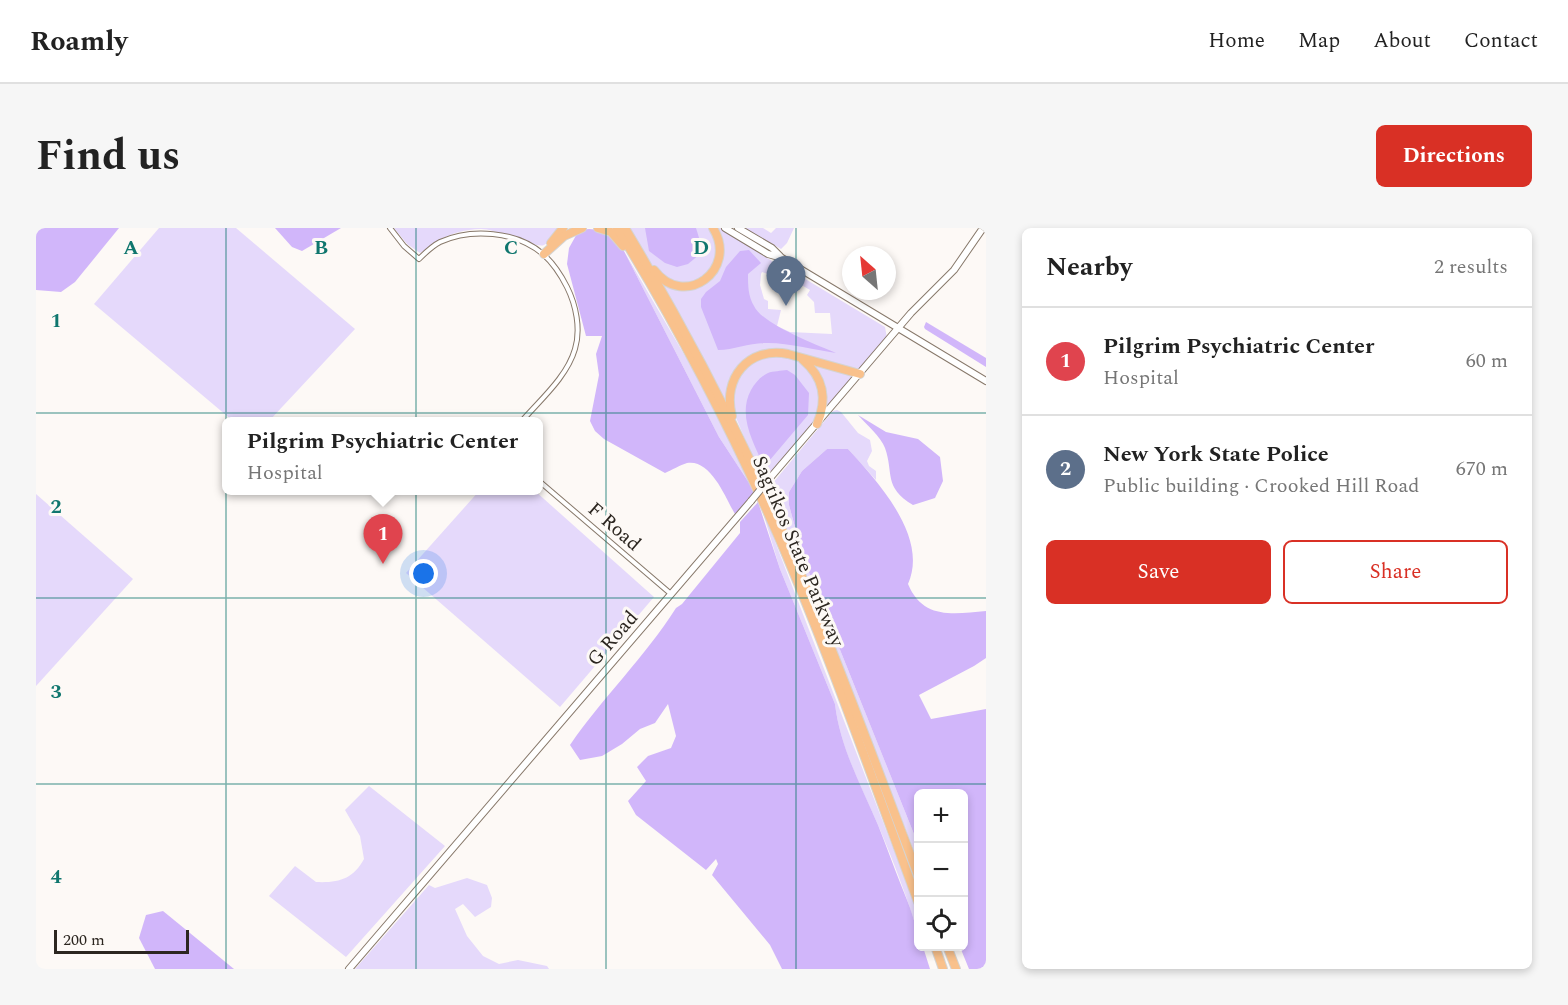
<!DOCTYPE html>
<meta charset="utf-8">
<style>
:root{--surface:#fff;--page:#f6f6f6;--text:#222;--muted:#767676;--line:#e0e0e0;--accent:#d93025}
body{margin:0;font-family:Spectral,serif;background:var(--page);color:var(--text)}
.controls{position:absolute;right:18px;bottom:18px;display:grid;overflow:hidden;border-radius:9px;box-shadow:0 3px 9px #0003}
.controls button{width:54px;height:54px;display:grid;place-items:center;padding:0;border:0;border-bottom:2px solid var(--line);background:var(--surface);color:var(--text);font:30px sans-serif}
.compass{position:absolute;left:806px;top:18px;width:54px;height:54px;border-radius:50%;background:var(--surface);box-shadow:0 3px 9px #0003;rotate:333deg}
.scale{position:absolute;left:18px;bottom:15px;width:135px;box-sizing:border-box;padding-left:6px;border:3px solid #2c2620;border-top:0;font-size:16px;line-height:21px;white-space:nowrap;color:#2c2620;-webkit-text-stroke:4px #fdf9f6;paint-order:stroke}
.you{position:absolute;left:388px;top:346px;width:21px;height:21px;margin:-15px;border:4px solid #fff;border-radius:50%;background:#1a73e8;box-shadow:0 0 0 9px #1a73e833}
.badge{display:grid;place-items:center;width:39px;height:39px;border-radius:50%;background:var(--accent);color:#fff;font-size:20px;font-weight:700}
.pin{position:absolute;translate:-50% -50px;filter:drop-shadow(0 2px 3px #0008)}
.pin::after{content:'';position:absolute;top:32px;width:21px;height:18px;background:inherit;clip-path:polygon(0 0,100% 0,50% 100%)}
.popup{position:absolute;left:186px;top:189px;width:321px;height:78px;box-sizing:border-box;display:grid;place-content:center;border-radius:9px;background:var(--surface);filter:drop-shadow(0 2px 4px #0005);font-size:20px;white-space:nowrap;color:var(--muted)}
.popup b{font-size:22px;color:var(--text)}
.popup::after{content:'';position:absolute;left:50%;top:100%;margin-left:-12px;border:12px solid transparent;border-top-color:var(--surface)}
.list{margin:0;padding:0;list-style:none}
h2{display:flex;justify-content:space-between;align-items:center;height:78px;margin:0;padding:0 24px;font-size:26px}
h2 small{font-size:20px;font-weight:400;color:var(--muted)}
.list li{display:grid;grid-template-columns:39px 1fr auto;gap:18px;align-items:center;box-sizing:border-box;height:108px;padding:0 24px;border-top:2px solid var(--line)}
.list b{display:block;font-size:22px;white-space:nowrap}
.list p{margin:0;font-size:20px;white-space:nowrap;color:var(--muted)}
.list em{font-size:20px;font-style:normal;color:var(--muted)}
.actions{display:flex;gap:12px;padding:18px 24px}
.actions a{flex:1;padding:14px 0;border:2px solid var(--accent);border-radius:9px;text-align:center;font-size:21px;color:var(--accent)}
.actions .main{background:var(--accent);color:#fff}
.icon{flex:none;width:33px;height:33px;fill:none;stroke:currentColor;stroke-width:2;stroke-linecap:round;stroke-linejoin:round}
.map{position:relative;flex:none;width:950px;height:741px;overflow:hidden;border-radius:9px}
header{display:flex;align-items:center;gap:36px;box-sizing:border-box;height:84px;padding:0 30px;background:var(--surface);border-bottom:2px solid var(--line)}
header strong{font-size:28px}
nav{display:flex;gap:33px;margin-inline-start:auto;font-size:21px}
.intro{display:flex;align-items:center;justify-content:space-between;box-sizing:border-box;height:144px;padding:0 36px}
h1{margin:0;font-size:42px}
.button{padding:15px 27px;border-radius:9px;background:var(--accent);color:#fff;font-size:21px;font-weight:700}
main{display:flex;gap:36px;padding:0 36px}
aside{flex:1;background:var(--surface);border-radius:9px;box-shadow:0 3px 9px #0003}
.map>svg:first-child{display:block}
</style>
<header>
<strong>Roamly</strong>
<nav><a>Home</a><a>Map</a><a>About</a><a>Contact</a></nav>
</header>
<div class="intro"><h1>Find us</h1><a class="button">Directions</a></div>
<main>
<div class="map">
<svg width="950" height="741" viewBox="0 0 950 741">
<rect width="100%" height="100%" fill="#fdf9f6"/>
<g fill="#e5d9fb">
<path d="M 123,0 L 200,0 L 319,101 L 233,193 L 197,193 L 58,76 Z"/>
<path d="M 358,0 L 525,0 C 520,5 515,14 508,17 C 501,21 461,1 445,1 C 429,1 413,6 400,14 C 394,17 390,22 384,25 L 371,16 Z"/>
<path d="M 594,0 L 673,0 C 695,29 667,69 633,52 C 615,44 604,16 594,0 Z"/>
<path d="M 680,0 L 684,0 L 736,33 L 736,41 L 732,46 L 726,44 L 725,46 L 724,57 L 728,71 L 732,73 L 732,81 L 745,82 L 741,98 L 754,104 L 796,106 L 794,85 L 779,85 L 778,74 L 771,67 L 774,62 L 757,52 L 753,55 L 742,50 L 745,41 L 751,40 L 849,99 L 851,110 L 824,141 L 820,142 L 741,122 L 708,134 L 691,176 L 623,52 L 623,51 C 631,56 639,62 649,62 C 671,61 691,40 687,17 C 686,12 682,5 680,0 Z"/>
<path d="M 708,0 L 727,0 L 735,5 L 740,0 L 758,0 L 751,15 L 745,21 Z"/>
<path d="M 588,23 L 660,147 L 719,264 L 683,209 Z"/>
<path d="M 742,128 L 761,132 L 777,145 L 786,174 L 776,197 L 727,254 L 698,185 L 695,170 L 702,148 L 720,132 Z"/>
<path d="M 776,135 L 818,147 L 789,182 L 789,162 Z"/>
<path d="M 801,182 L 805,184 L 822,205 L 834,212 L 836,223 L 831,233 L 833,238 L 840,243 L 840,252 L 812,221 L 791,221 L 766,243 L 753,264 L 753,277 L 768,332 L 882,616 L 882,633 L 792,402 L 738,276 L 739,275 L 731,262 L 797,183 Z"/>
<path d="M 444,262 L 499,263 L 618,369 L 524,479 L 370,345 Z"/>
<path d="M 0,266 L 97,351 L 0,458 Z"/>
<path d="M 723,272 L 874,664 L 882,687 L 882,705 C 871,669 857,632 842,597 C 825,558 804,519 799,476 L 744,341 Z"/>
<path d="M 333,558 L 409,618 L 310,729 L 233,668 L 259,638 L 280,654 C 303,655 317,651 328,631 L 324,608 L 309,582 Z"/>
<path d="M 431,650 L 451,657 L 456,670 L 455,679 L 439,689 L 427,676 L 419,681 L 431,708 L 447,728 L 463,736 L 482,732 L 511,738 L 513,741 L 319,741 L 393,657 L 399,660 Z"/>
</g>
<g fill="#d1b6fa">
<path d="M 0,0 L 83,0 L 39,54 L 25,64 L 0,62 Z"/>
<path d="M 239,0 L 305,0 L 266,23 L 256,19 Z"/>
<path d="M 609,0 L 660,0 L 664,13 L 664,26 L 652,36 L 641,39 L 629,35 L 613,23 Z"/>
<path d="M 553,1 C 569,1 579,10 588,23 L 683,209 L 719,264 L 699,286 C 689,269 675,231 651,235 C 644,237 636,242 629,245 L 568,211 L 559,203 L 554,193 L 563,147 L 560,126 L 566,108 L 550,108 L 531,36 L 533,20 L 543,2 Z"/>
<path d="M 713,22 L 725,35 L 712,46 C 712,57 712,68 718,78 C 726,96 781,117 800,125 C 780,122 749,114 729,115 C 713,115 698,122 682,122 L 665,79 L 665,71 L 670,64 L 684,53 L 690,39 L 704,23 Z"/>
<path d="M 890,94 L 950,130 L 950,139 L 889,101 L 888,99 Z"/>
<path d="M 751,142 L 759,147 L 773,165 L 772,187 L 728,239 C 718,215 701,188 715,162 C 719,155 724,149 732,145 C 737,143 745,143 751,142 Z"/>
<path d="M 822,187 L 850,204 L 882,211 L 904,229 L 907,253 L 899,270 L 877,277 C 847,259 858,245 849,220 C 845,209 830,196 822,187 Z"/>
<path d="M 791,221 L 812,221 C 842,254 893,309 872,356 C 887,392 918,386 950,383 L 950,430 L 938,438 L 883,467 L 895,491 L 950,481 L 950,741 L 933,741 L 924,719 L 927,718 L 927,566 L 882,566 L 882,616 L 768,332 L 753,277 L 753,264 L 766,243 Z"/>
<path d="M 722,274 L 744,341 L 799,476 C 804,519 825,557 842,597 C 850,617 857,637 865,657 C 873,677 882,697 882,718 L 887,719 L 894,741 L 746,741 L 734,717 L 676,647 L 682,636 L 680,631 L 670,642 L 600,587 L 592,573 L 610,553 L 601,539 L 612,528 L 635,520 L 640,508 L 632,476 L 619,495 L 604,501 L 586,516 L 566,528 L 544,532 L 534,517 C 567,469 609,429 640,380 L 646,376 L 704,305 L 704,294 Z"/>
<path d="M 127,683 L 198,741 L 119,741 L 103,710 L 110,687 Z"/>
</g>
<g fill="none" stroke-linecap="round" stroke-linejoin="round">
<g stroke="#87786a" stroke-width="6">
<g id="street">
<path d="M 354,0 L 368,18 L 383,31 C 389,25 396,18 404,14 C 435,0 480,3 507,26 C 517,35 525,47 531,59 C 540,77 545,101 539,121 C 531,149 504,172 485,194"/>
<path d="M 503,253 L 635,366"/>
</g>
</g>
<g stroke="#87786a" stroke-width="8">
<g id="secondary">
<path d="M 689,0 L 732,26 L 746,30 L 950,153"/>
<path d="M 702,0 L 736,20 L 744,28"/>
<path d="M 734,250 L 875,85 L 918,42 L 947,0"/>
<path d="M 313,741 L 715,273"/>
</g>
</g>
<g stroke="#d5d4d2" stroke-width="10">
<g id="highway">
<path d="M 562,0 L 575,4 L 587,18"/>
<path d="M 581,0 C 642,99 696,203 743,310 C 794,429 837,553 882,674"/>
<path d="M 589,0 C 642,88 690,179 733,272 C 788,395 834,521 882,647"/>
<path d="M 515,15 L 527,0"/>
<path d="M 508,26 L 528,8 L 546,0"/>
<path d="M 618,42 C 648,82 703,42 677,0"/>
<path d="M 767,132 C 787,149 792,171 781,196"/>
<path d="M 696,188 C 686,151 712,118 752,126 L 824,146"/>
<path d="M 899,718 L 907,741"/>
<path d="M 911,718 L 920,741"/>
</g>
</g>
<use href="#street" stroke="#fff" stroke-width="4"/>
<use href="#secondary" stroke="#fff" stroke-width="6"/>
<use href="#highway" stroke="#f9c18c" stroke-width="8"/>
<g stroke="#87786a" stroke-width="8" stroke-linecap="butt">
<path id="secondary-bridge" d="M 715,273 L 734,250"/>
</g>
<use href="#secondary-bridge" stroke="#fff" stroke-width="6"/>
</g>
<path fill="none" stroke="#0f766e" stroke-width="1.5" stroke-opacity="0.55" d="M 190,0 L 190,741M 380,0 L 380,741M 570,0 L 570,741M 760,0 L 760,741M 0,185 L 950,185M 0,370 L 950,370M 0,556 L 950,556"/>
<g text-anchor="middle" stroke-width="6" stroke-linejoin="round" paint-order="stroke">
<g font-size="20" fill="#2c2620" stroke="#fdf9f6">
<text transform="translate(579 298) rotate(41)" y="7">F Road</text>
<text transform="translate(763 323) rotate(67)" y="7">Sagtikos State Parkway</text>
<text transform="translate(576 410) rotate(-49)" y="7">G Road</text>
</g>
</g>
<g font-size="20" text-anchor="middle" font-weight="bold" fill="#0f766e" stroke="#fdf9f6" stroke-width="6" stroke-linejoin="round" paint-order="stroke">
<text x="95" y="26">A</text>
<text x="285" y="26">B</text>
<text x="475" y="26">C</text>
<text x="665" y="26">D</text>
<text x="20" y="99">1</text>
<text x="20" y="285">2</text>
<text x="20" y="470">3</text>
<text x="20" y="655">4</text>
</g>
</svg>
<div class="controls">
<button>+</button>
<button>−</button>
<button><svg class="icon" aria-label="locate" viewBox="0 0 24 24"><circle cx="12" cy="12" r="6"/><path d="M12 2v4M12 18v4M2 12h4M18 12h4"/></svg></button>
</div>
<svg class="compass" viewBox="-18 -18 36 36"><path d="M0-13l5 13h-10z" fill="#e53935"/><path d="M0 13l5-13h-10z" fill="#767676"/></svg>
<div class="scale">200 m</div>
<div class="you"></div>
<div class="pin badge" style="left:347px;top:336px;background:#e0444e">1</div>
<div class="popup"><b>Pilgrim Psychiatric Center</b>Hospital</div>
<div class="pin badge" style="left:750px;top:78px;background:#5c6f8a">2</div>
</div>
<aside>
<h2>Nearby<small>2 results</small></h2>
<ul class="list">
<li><span class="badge" style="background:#e0444e">1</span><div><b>Pilgrim Psychiatric Center</b><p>Hospital</p></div><em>60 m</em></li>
<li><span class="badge" style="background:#5c6f8a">2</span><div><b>New York State Police</b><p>Public building · Crooked Hill Road</p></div><em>670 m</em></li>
</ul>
<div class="actions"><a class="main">Save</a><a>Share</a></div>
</aside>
</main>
